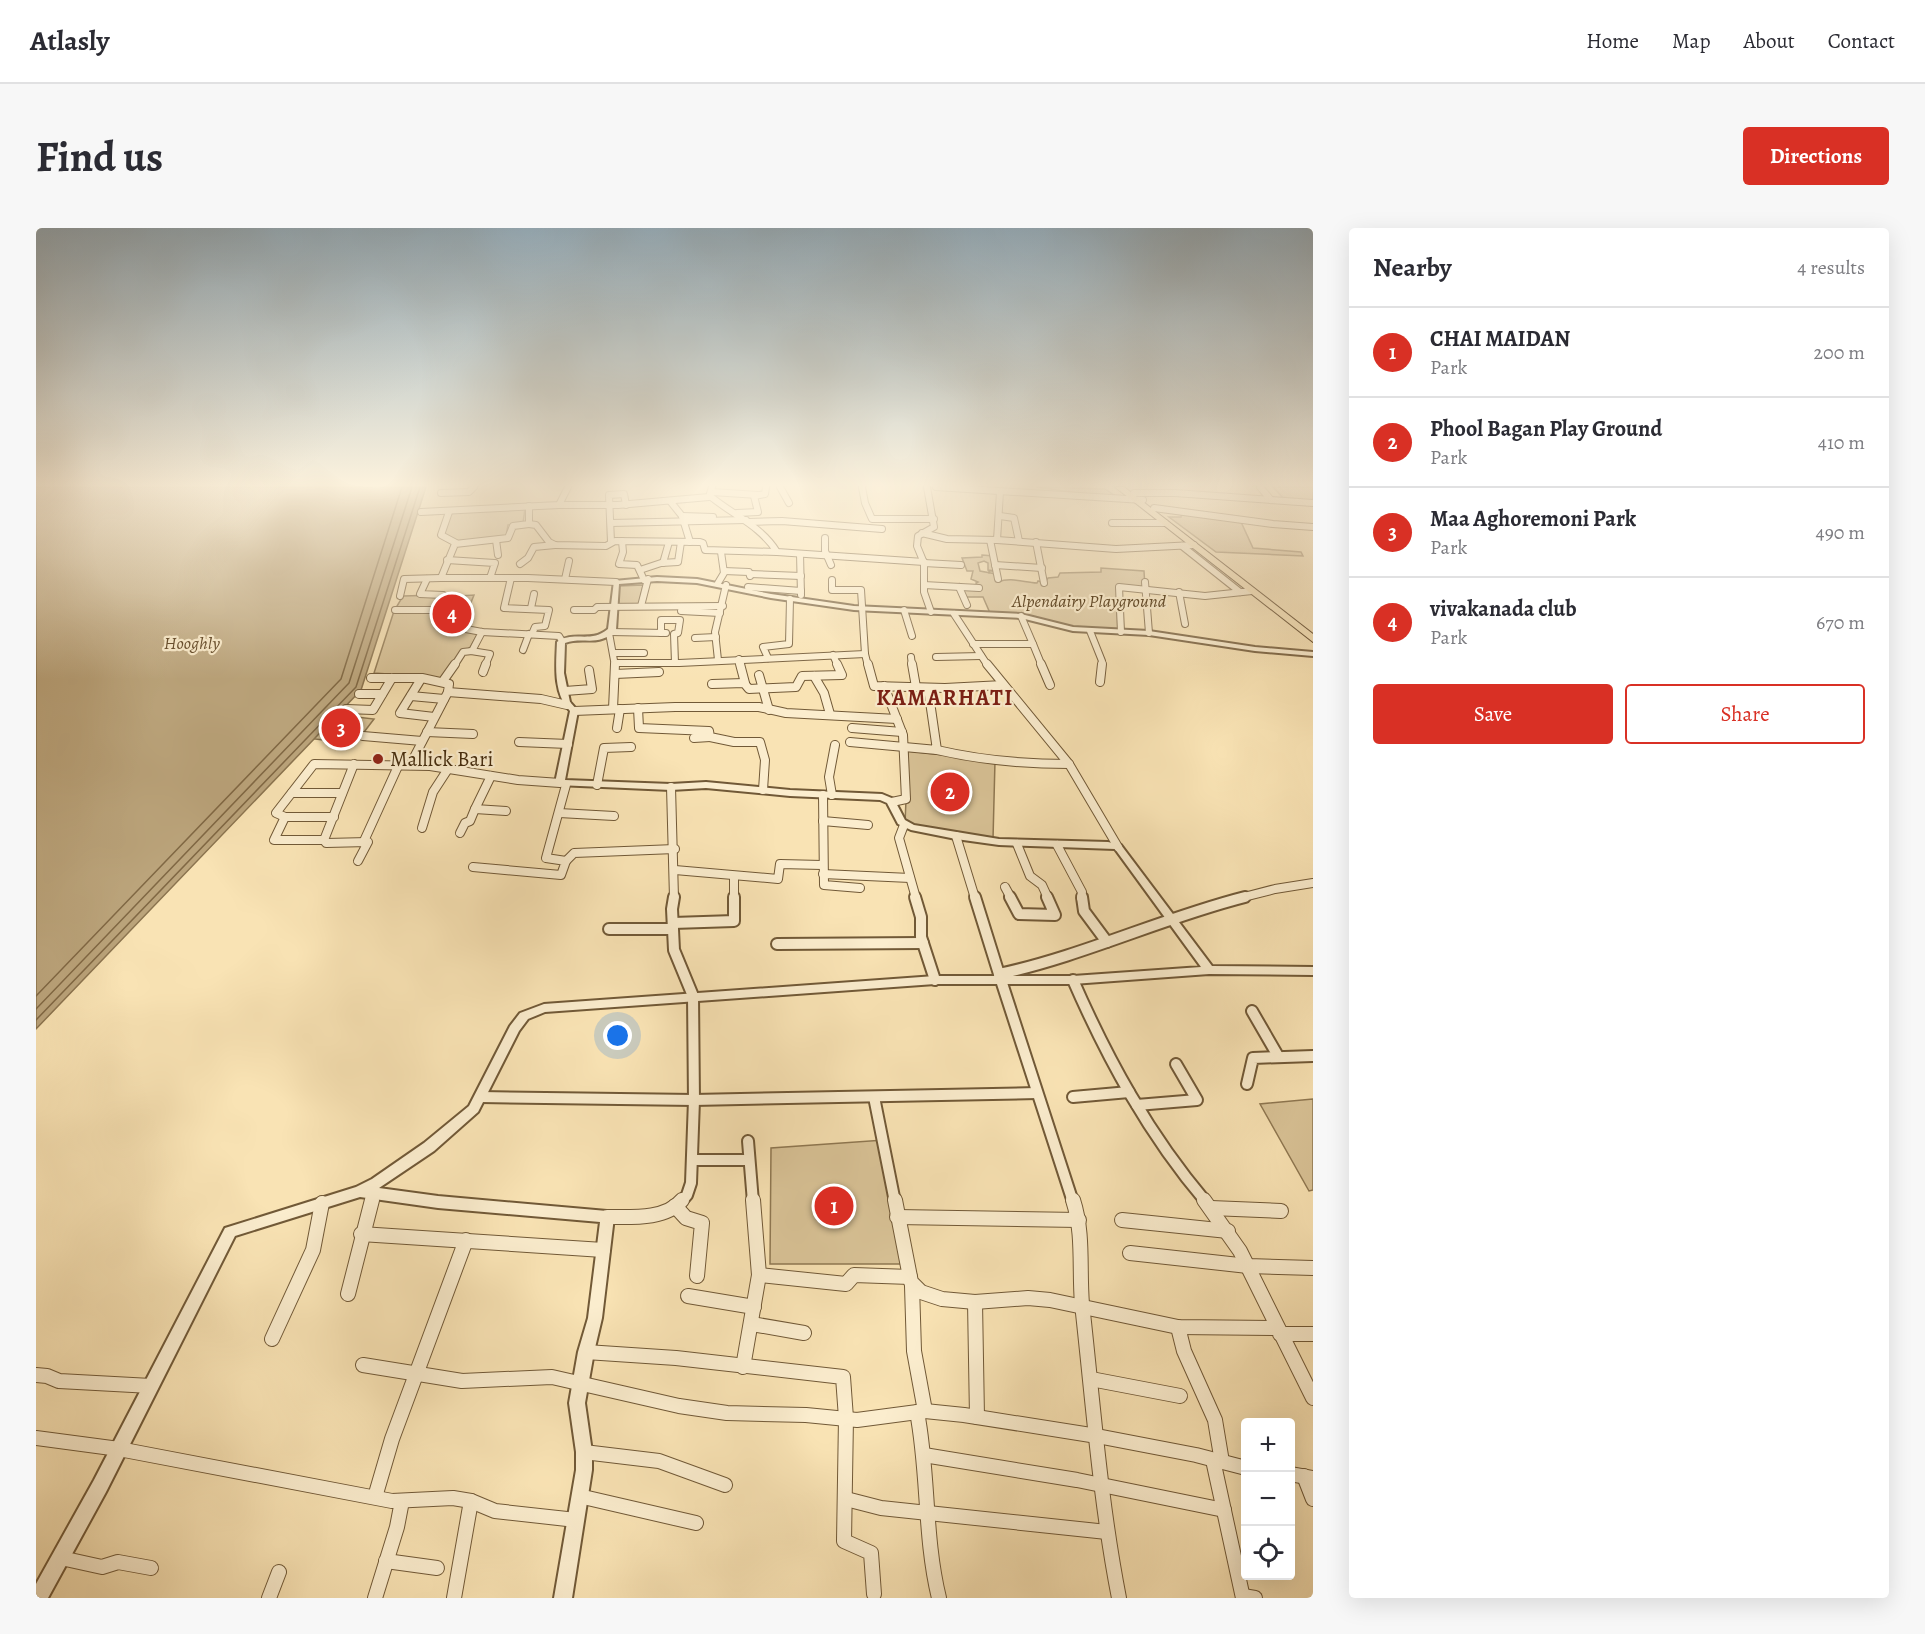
<!DOCTYPE html>
<meta charset="utf-8">
<style>
:root{--surface:#fff;--page:#f7f7f7;--text:#2b2b33;--muted:#7c7c81;--line:#e1e1e2;--accent:#d93025}
body{margin:0;font-family:Alegreya,serif;background:var(--page);color:var(--text)}
.controls{position:absolute;right:18px;bottom:18px;display:grid;overflow:hidden;border-radius:6px;box-shadow:0 6px 24px #0002}
.controls button{width:54px;height:54px;display:grid;place-items:center;padding:0;border:0;border-bottom:2px solid var(--line);background:var(--surface);color:var(--text);font:30px sans-serif}
.you{position:absolute;left:582px;top:808px;width:21px;height:21px;margin:-15px;border:4px solid #fff;border-radius:50%;background:#1a73e8;box-shadow:0 0 0 9px #1a73e833}
.badge{display:grid;place-items:center;width:39px;height:39px;border-radius:50%;background:var(--accent);color:#fff;font-size:20px;font-weight:700}
.pin{position:absolute;translate:-50% -50%;border:3px solid #fff;box-shadow:0 2px 6px #0006}
.list{margin:0;padding:0;list-style:none}
h2{display:flex;justify-content:space-between;align-items:center;height:78px;margin:0;padding:0 24px;font-size:26px}
h2 small{font-size:20px;font-weight:400;color:var(--muted)}
.list li{display:grid;grid-template-columns:39px 1fr auto;gap:18px;align-items:center;box-sizing:border-box;height:90px;padding:0 24px;border-top:2px solid var(--line)}
.list b{display:block;font-size:22px;white-space:nowrap}
.list p{margin:0;font-size:20px;white-space:nowrap;color:var(--muted)}
.list em{font-size:20px;font-style:normal;color:var(--muted)}
.actions{display:flex;gap:12px;padding:18px 24px}
.actions a{flex:1;padding:14px 0;border:2px solid var(--accent);border-radius:6px;text-align:center;font-size:21px;color:var(--accent)}
.actions .main{background:var(--accent);color:#fff}
.icon{flex:none;width:33px;height:33px;fill:none;stroke:currentColor;stroke-width:2;stroke-linecap:round;stroke-linejoin:round}
.map{position:relative;flex:none;width:1277px;height:1370px;overflow:hidden;border-radius:6px}
header{display:flex;align-items:center;gap:36px;box-sizing:border-box;height:84px;padding:0 30px;background:var(--surface);border-bottom:2px solid var(--line)}
header strong{font-size:28px}
nav{display:flex;gap:33px;margin-inline-start:auto;font-size:21px}
.intro{display:flex;align-items:center;justify-content:space-between;box-sizing:border-box;height:144px;padding:0 36px}
h1{margin:0;font-size:42px}
.button{padding:15px 27px;border-radius:6px;background:var(--accent);color:#fff;font-size:21px;font-weight:700}
main{display:flex;gap:36px;padding:0 36px}
aside{flex:1;background:var(--surface);border-radius:6px;box-shadow:0 6px 24px #0002}
.map>svg:first-child{display:block}
</style>
<header>
<strong>Atlasly</strong>
<nav><a>Home</a><a>Map</a><a>About</a><a>Contact</a></nav>
</header>
<div class="intro"><h1>Find us</h1><a class="button">Directions</a></div>
<main>
<div class="map">
<svg width="1277" height="1370" viewBox="0 0 1277 1370">
<rect width="100%" height="100%" fill="#f9e3b4"/>
<filter id="stains"><feTurbulence type="fractalNoise" baseFrequency=".00333" numOctaves="4"/><feColorMatrix values="0 0 0 0 .2 0 0 0 0 .09 0 0 0 0 .02 0 0 0 .5 -.17"/></filter>
<radialGradient id="worn" r=".72"><stop offset=".6" stop-color="#630" stop-opacity="0"/><stop offset="1" stop-color="#630" stop-opacity=".3"/></radialGradient>
<g fill="#dac498" stroke="#8f7852" stroke-width="1.5">
<path d="M 1000,259 L 1069,261 L 1084,271 Z"/>
<path d="M 1237,259 L 1277,259 L 1277,274 L 1249,272 Z"/>
<path d="M 489,280 L 487,296 L 472,297 L 470,309 L 421,313 L 408,306 L 415,285 Z"/>
<path d="M 1146,283 L 1205,294 L 1217,320 L 1265,324 L 1267,328 L 1180,324 L 1133,289 L 1145,289 Z"/>
<path d="M 946,327 L 958,328 L 960,343 L 952,342 L 952,335 L 948,333 L 942,335 L 944,343 L 960,346 L 962,354 C 974,349 987,354 1001,355 L 1002,353 L 1009,355 L 1012,350 L 1022,349 L 1024,345 L 1065,344 L 1065,340 L 1108,343 L 1109,360 L 1082,357 L 1083,403 L 1034,400 L 1006,392 L 954,385 L 947,369 L 929,369 L 926,362 L 944,361 L 940,355 L 942,354 L 935,351 L 937,343 L 931,343 L 926,330 L 946,329 Z"/>
<path d="M 607,357 L 603,377 L 579,378 L 583,358 Z"/>
<path d="M 402,367 L 400,374 L 407,369 L 438,367 L 425,399 L 410,394 L 400,385 C 413,404 421,403 442,405 L 432,423 L 407,450 L 338,445 L 358,383 L 367,368 Z"/>
<path d="M 295,486 L 338,491 L 319,516 L 271,510 Z"/>
<path d="M 872,523 L 959,533 L 957,611 L 869,596 Z"/>
<path d="M 1277,871 L 1277,962 L 1273,963 L 1224,876 Z"/>
<path d="M 848,912 L 874,1036 L 734,1036 L 735,920 Z"/>
</g>
<path fill="#bba47b" stroke="#8b744f" stroke-width="1.5" d="M 0,259 L 390,259 L 325,462 L 0,801 Z"/>
<g fill="none" stroke-linecap="round" stroke-linejoin="round">
<g stroke="#806844" stroke-width="1.5">
<path d="M 0,768 L 305,451 L 366,259"/>
<path d="M 0,781 L 313,455 L 376,259"/>
<path d="M 0,792 L 320,459 L 384,259"/>
</g>
<path stroke="#8b744f" stroke-width="1.5" d="M 953,345 L 953,343 L 958,343"/>
<g stroke="#715937" stroke-width="8">
<g id="minor-far3">
<path d="M 744,259 L 753,275"/>
<path d="M 826,259 L 829,275 L 836,291 L 898,291"/>
<path d="M 891,259 L 898,299 L 882,308 L 881,318 L 888,335 L 888,364 L 895,384"/>
<path d="M 900,259 L 1107,272"/>
<path d="M 1224,259 L 1235,272"/>
<path d="M 676,264 L 722,267"/>
<path d="M 405,265 L 433,264 L 438,259"/>
<path d="M 1098,265 L 1139,265 L 1277,275"/>
<path d="M 674,268 C 697,287 725,298 741,324 L 888,334"/>
<path d="M 634,273 L 646,288 L 654,314"/>
<path d="M 523,277 L 582,277 L 673,269 L 676,259"/>
<path d="M 493,278 L 493,296 L 477,298 L 472,310 L 419,316 L 405,350 L 492,350 L 580,354"/>
<path d="M 1118,280 L 1237,296 L 1277,299"/>
<path d="M 385,284 L 523,277 L 532,259"/>
<path d="M 413,284 L 405,307 L 420,315"/>
<path d="M 701,285 L 722,284 L 718,268 L 729,266 L 730,259"/>
<path d="M 646,288 L 677,289"/>
<path d="M 964,288 L 978,290 L 983,313"/>
<path d="M 712,294 L 746,293 L 846,301"/>
<path d="M 575,295 L 710,292"/>
<path d="M 1076,295 L 1129,295"/>
<path d="M 493,296 L 500,297 L 513,314 L 519,317 L 570,318 L 579,313 L 664,314 L 667,315 L 669,322 L 741,324"/>
<path d="M 886,305 L 911,311 L 961,312 L 964,264"/>
<path d="M 789,310 L 789,323 L 795,337"/>
<path d="M 460,312 L 462,327"/>
<path d="M 954,312 L 962,351"/>
<path d="M 961,312 L 1080,321 L 1158,317"/>
<path d="M 586,313 L 587,324 L 583,336 L 601,337 L 608,352"/>
<path d="M 575,314 L 573,267 L 588,266 L 590,277"/>
<path d="M 1000,314 L 1008,355"/>
<path d="M 1146,318 L 1204,364"/>
<path d="M 764,326 L 765,367"/>
<path d="M 411,332 L 459,335 L 454,350"/>
<path d="M 627,335 L 633,314"/>
<path d="M 888,335 L 925,337"/>
<path d="M 484,336 L 492,330 L 498,319 L 519,317"/>
<path d="M 959,337 L 1006,340"/>
<path d="M 604,342 L 625,335 L 642,334 L 645,314"/>
<path d="M 688,343 L 713,344 L 714,348"/>
<path d="M 714,346 L 765,348"/>
<path d="M 475,350 L 468,380 L 513,382 L 509,398 L 499,399 L 496,406"/>
<path d="M 391,351 L 384,366 L 407,367"/>
<path d="M 529,351 L 533,333"/>
<path d="M 796,352 L 796,362 L 825,362 L 829,426 L 832,438"/>
<path d="M 1109,354 L 1113,405"/>
<path d="M 682,355 L 688,345 L 685,324"/>
<path d="M 888,357 L 943,360"/>
<path d="M 712,359 L 765,363"/>
<path d="M 923,359 L 931,377"/>
<path d="M 1143,364 L 1149,396"/>
<path d="M 364,368 L 368,351 L 405,350"/>
<path d="M 605,378 L 612,351"/>
<path d="M 495,380 L 498,366"/>
<path d="M 359,382 L 404,382 L 419,399 L 446,404 L 523,408 L 526,413"/>
<path d="M 538,382 L 558,382 L 561,379 L 687,378"/>
<path d="M 868,382 L 876,408"/>
<path d="M 645,383 L 684,385"/>
<path d="M 918,386 L 952,438"/>
<path d="M 985,388 L 997,416"/>
<path d="M 1054,403 L 1066,433 L 1066,438"/>
<path d="M 574,404 L 630,405"/>
<path d="M 1085,404 L 1083,359 L 1169,368 L 1216,363"/>
<path d="M 573,405 L 579,438"/>
<path d="M 625,405 L 625,392 L 644,392 L 642,405 L 638,406 L 639,435"/>
<path d="M 659,410 L 680,409"/>
<path d="M 937,416 L 997,416 L 1006,438"/>
<path d="M 487,422 L 493,406"/>
<path d="M 435,423 L 454,426 L 449,438"/>
<path d="M 578,425 L 608,425"/>
<path d="M 797,427 L 802,438"/>
<path d="M 875,429 L 876,438"/>
<path d="M 900,429 L 945,428"/>
<path d="M 732,430 L 727,419 L 753,416 L 754,371"/>
<path d="M 703,431 L 705,438"/>
<path d="M 682,432 L 679,404 L 690,357"/>
<path d="M 579,435 L 643,435 L 829,426"/>
<path d="M 418,438 L 427,424 L 436,423 L 446,404"/>
</g>
</g>
<g stroke="#715937" stroke-width="10">
<g id="minor-far2">
<path d="M 704,436 L 709,455"/>
<path d="M 832,436 L 838,458 L 909,460 L 967,457"/>
<path d="M 876,436 L 880,459"/>
<path d="M 951,436 L 1033,536 L 1082,619"/>
<path d="M 1005,436 L 1014,457"/>
<path d="M 447,444 L 450,436"/>
<path d="M 579,446 L 623,444"/>
<path d="M 723,447 L 733,482"/>
<path d="M 778,448 L 788,465 L 794,486"/>
<path d="M 335,450 L 386,450 L 413,456 L 412,464 L 374,537"/>
<path d="M 385,451 L 364,485 L 398,489"/>
<path d="M 407,453 L 419,436"/>
<path d="M 1064,454 L 1066,436"/>
<path d="M 676,456 L 708,455 L 713,461 L 760,459 L 766,448 L 806,447 L 801,436"/>
<path d="M 848,458 L 867,507 L 870,571 L 856,574"/>
<path d="M 529,463 L 556,461 L 553,442"/>
<path d="M 412,464 L 505,471 L 531,477"/>
<path d="M 323,466 L 346,466"/>
<path d="M 375,468 L 408,471"/>
<path d="M 602,480 L 603,500 L 673,503 L 674,509 L 698,514 L 724,514 L 729,532 L 727,562"/>
<path d="M 310,481 L 337,482 L 356,450"/>
<path d="M 577,481 L 579,436"/>
<path d="M 538,483 L 639,479 L 723,479 L 750,485 L 861,491"/>
<path d="M 581,500 L 584,481"/>
<path d="M 816,500 L 866,504"/>
<path d="M 391,504 L 437,506"/>
<path d="M 327,508 L 386,513"/>
<path d="M 658,510 L 674,509"/>
<path d="M 483,514 L 532,516"/>
<path d="M 814,514 L 901,522 L 892,460"/>
<path d="M 901,522 C 944,532 989,536 1033,536"/>
<path d="M 455,548 L 439,581 L 470,583"/>
<path d="M 561,557 L 568,520 L 595,519"/>
<path d="M 635,559 L 638,670"/>
<path d="M 256,565 L 306,565"/>
<path d="M 787,567 L 788,657 L 824,660"/>
<path d="M 796,567 L 793,549 L 799,517"/>
<path d="M 523,585 L 578,588"/>
<path d="M 249,589 L 238,612 L 288,612 L 318,536"/>
<path d="M 298,589 L 249,589 L 240,585 L 278,536 L 394,538 L 482,552 L 524,555"/>
<path d="M 787,593 L 832,597"/>
<path d="M 868,597 L 863,610 L 880,670"/>
<path d="M 386,600 L 397,564 L 412,541"/>
<path d="M 424,605 L 429,595 L 434,593 L 439,581"/>
<path d="M 920,608 L 939,670"/>
<path d="M 288,612 L 290,615 L 332,614 L 322,633"/>
<path d="M 328,613 L 363,536"/>
<path d="M 981,616 L 994,648 L 1006,657 L 1012,670"/>
<path d="M 1021,617 L 1046,664 L 1045,670"/>
<path d="M 530,633 L 538,625 L 639,621"/>
<path d="M 437,639 L 525,647 L 530,633 L 510,630 L 530,557"/>
<path d="M 639,642 L 742,651 L 744,636 L 786,637"/>
<path d="M 787,646 L 874,650"/>
<path d="M 698,648 L 698,670"/>
<path d="M 969,659 L 975,670"/>
<path d="M 1204,670 L 1239,661 L 1277,655"/>
</g>
</g>
<g stroke="#715937" stroke-width="14">
<g id="minor-far1">
<path d="M 638,669 L 636,681 L 638,722 L 657,768 L 658,872 L 655,955 L 651,967 L 645,974"/>
<path d="M 879,669 L 885,689 L 885,709 L 899,752"/>
<path d="M 939,669 L 963,746"/>
<path d="M 974,669 L 983,686 L 1019,687 L 1011,669"/>
<path d="M 1046,669 L 1048,683 L 1071,714"/>
<path d="M 637,695 L 698,693 L 698,669"/>
<path d="M 573,701 L 637,701"/>
<path d="M 741,716 L 887,715"/>
<path d="M 1037,752 C 1072,832 1113,907 1170,974"/>
<path d="M 1216,783 L 1242,828"/>
<path d="M 1211,856 L 1217,830 L 1277,828"/>
<path d="M 445,869 L 658,872 L 1001,865"/>
<path d="M 838,869 L 859,974"/>
<path d="M 1037,869 L 1093,864"/>
<path d="M 1101,877 L 1161,872 L 1140,836"/>
<path d="M 712,913 L 717,974"/>
<path d="M 656,932 L 713,932"/>
<path d="M 335,974 L 338,966"/>
<path d="M 1037,974 L 963,746 C 1047,728 1126,690 1209,669"/>
</g>
</g>
<g stroke="#715937" stroke-width="16">
<g id="minor">
<path d="M 859,972 L 875,1054 L 885,1064 L 906,1071 L 939,1074 L 992,1070 L 1014,1072 L 1142,1099 L 1241,1100"/>
<path d="M 1037,972 C 1048,1006 1043,1041 1046,1076 C 1057,1174 1064,1273 1083,1370"/>
<path d="M 1168,972 L 1204,1023 L 1277,1170"/>
<path d="M 639,978 L 650,990 L 666,995 L 661,1048"/>
<path d="M 1175,980 L 1245,983"/>
<path d="M 571,989 C 594,989 630,992 646,972"/>
<path d="M 861,989 L 1043,992"/>
<path d="M 1086,992 L 1192,1003"/>
<path d="M 325,1006 L 567,1022"/>
<path d="M 1094,1025 L 1212,1038 L 1277,1040"/>
<path d="M 723,1047 L 810,1056 L 818,1047 L 874,1049"/>
<path d="M 876,1058 L 878,1123 L 889,1183"/>
<path d="M 312,1066 L 336,972"/>
<path d="M 652,1068 L 718,1079"/>
<path d="M 939,1074 L 941,1189"/>
<path d="M 716,1096 L 768,1105"/>
<path d="M 1142,1099 L 1148,1123 L 1179,1192 L 1186,1234"/>
<path d="M 1244,1106 L 1277,1106"/>
<path d="M 236,1111 L 277,1022 L 286,975"/>
<path d="M 550,1124 L 640,1130 L 807,1149 L 810,1190 L 808,1313 L 835,1325 L 838,1366"/>
<path d="M 327,1137 L 426,1153 L 516,1149 L 643,1178 L 691,1185 L 770,1187 L 821,1192 L 889,1183 L 928,1187 L 1061,1208 L 1160,1227 L 1210,1240"/>
<path d="M 707,1139 L 723,1047 L 717,972"/>
<path d="M 0,1147 L 11,1148 L 23,1153 L 115,1158"/>
<path d="M 1055,1151 L 1144,1168"/>
<path d="M 881,1184 C 893,1246 888,1309 903,1370"/>
<path d="M 0,1210 L 83,1221 L 356,1273 L 417,1270 L 435,1273 L 459,1283 L 540,1292"/>
<path d="M 548,1224 L 623,1233 L 689,1257"/>
<path d="M 888,1227 L 1041,1252 L 1188,1282"/>
<path d="M 1177,1232 L 1207,1370"/>
<path d="M 1254,1246 L 1277,1250"/>
<path d="M 1268,1248 L 1277,1271"/>
<path d="M 543,1268 L 660,1295"/>
<path d="M 339,1269 L 356,1211 L 430,1012"/>
<path d="M 810,1271 L 845,1280 L 1071,1304"/>
<path d="M 25,1330 L 66,1339 L 82,1334 L 115,1340"/>
<path d="M 350,1333 L 401,1340"/>
<path d="M 1207,1368 L 1219,1370"/>
<path d="M 233,1370 L 243,1344"/>
<path d="M 339,1370 L 361,1299 L 366,1273"/>
<path d="M 418,1370 L 435,1273"/>
</g>
</g>
<g stroke="#715937" stroke-width="4">
<path id="tertiary" d="M 621,349 L 661,351 L 735,366 L 818,378 L 985,386 L 1037,399 L 1113,403 L 1219,419 L 1277,424 L 1277,428 L 1219,423 L 1113,407 L 1037,403 L 985,390 L 818,382 L 735,370 L 661,355 L 621,353 L 583,356 L 580,402 C 562,420 548,408 529,415 L 528,445 L 534,474 L 542,483 L 529,552 L 635,556 L 670,554 L 754,562 L 846,566 L 858,571 L 869,592 L 878,597 L 963,611 L 1072,614 L 1085,617 L 1176,738 L 1277,739 L 1277,747 L 1173,746 L 1037,756 L 899,756 L 509,784 L 492,791 L 483,803 L 442,884 L 398,923 L 343,960 L 402,968 L 571,983 L 576,985 L 578,989 L 566,1090 L 558,1124 L 549,1175 L 556,1224 L 556,1242 L 536,1370 L 518,1370 L 540,1242 L 540,1224 L 533,1175 L 542,1124 L 552,1090 L 564,994 L 402,980 L 324,969 L 199,1008 L 70,1264 L 12,1370 L 0,1370 L 0,1356 L 58,1252 L 189,1000 L 320,959 L 336,951 L 388,915 L 433,878 L 474,798 L 484,785 L 508,776 L 899,748 L 1037,748 L 1165,739 L 1079,621 L 963,617 L 920,611 L 875,602 L 862,596 L 851,575 L 844,572 L 754,568 L 670,560 L 635,562 L 521,557 L 519,555 L 534,483 C 517,466 520,437 521,414 C 538,402 554,416 572,401 L 578,353 Z"/>
</g>
<g stroke="#442b0d" stroke-width="2">
<path id="primary" d="M 1079,259 L 1088,259 L 1277,406 L 1277,414 Z"/>
</g>
<use href="#minor-far3" stroke="#fbedce" stroke-width="6"/>
<use href="#minor-far2" stroke="#fbedce" stroke-width="8"/>
<use href="#minor-far1" stroke="#fbedce" stroke-width="10"/>
<use href="#minor" stroke="#fbedce" stroke-width="14"/>
<use href="#tertiary" fill="#fbedce" fill-rule="evenodd"/>
<use href="#primary" fill="#f9e3b4" fill-rule="evenodd"/>
</g>
<linearGradient id="sky" x2="0" y2="1"><stop stop-color="#96aebc"/><stop offset="0.57" stop-color="#fcf2dd"/><stop offset="1" stop-color="#fcf2dd" stop-opacity="0"/></linearGradient>
<rect width="1277" height="451" fill="url(#sky)"/>
<circle fill="#8f2418" stroke="#fbedce" stroke-width="2" cx="342" cy="531" r="6"/>
<g text-anchor="middle" stroke-width="4.5" stroke-linejoin="round" paint-order="stroke">
<g font-size="18" font-style="italic" fill="#624a29" stroke="#fbedce">
<text x="1053" y="379">Alpendairy Playground</text>
</g>
<g font-size="18" font-style="italic" fill="#684f2e" stroke="#fbedce">
<text x="156" y="421">Hooghly</text>
</g>
<g font-size="21" fill="#442b0d" stroke="#fbedce" text-anchor="start">
<text x="354" y="538">Mallick Bari</text>
</g>
<g font-size="22" font-weight="bold" letter-spacing="1.5" fill="#7a1f14" stroke="#fbedce">
<text x="909" y="477">KAMARHATI</text>
</g>
</g>
<rect width="100%" height="100%" filter="url(#stains)"/>
<rect width="100%" height="100%" fill="url(#worn)"/>
</svg>
<div class="controls">
<button>+</button>
<button>−</button>
<button><svg class="icon" aria-label="locate" viewBox="0 0 24 24"><circle cx="12" cy="12" r="6"/><path d="M12 2v4M12 18v4M2 12h4M18 12h4"/></svg></button>
</div>
<div class="you"></div>
<div class="pin badge" style="left:798px;top:978px">1</div>
<div class="pin badge" style="left:914px;top:564px">2</div>
<div class="pin badge" style="left:305px;top:500px">3</div>
<div class="pin badge" style="left:416px;top:386px">4</div>
</div>
<aside>
<h2>Nearby<small>4 results</small></h2>
<ul class="list">
<li><span class="badge">1</span><div><b>CHAI MAIDAN</b><p>Park</p></div><em>200 m</em></li>
<li><span class="badge">2</span><div><b>Phool Bagan Play Ground</b><p>Park</p></div><em>410 m</em></li>
<li><span class="badge">3</span><div><b>Maa Aghoremoni Park</b><p>Park</p></div><em>490 m</em></li>
<li><span class="badge">4</span><div><b>vivakanada club</b><p>Park</p></div><em>670 m</em></li>
</ul>
<div class="actions"><a class="main">Save</a><a>Share</a></div>
</aside>
</main>
